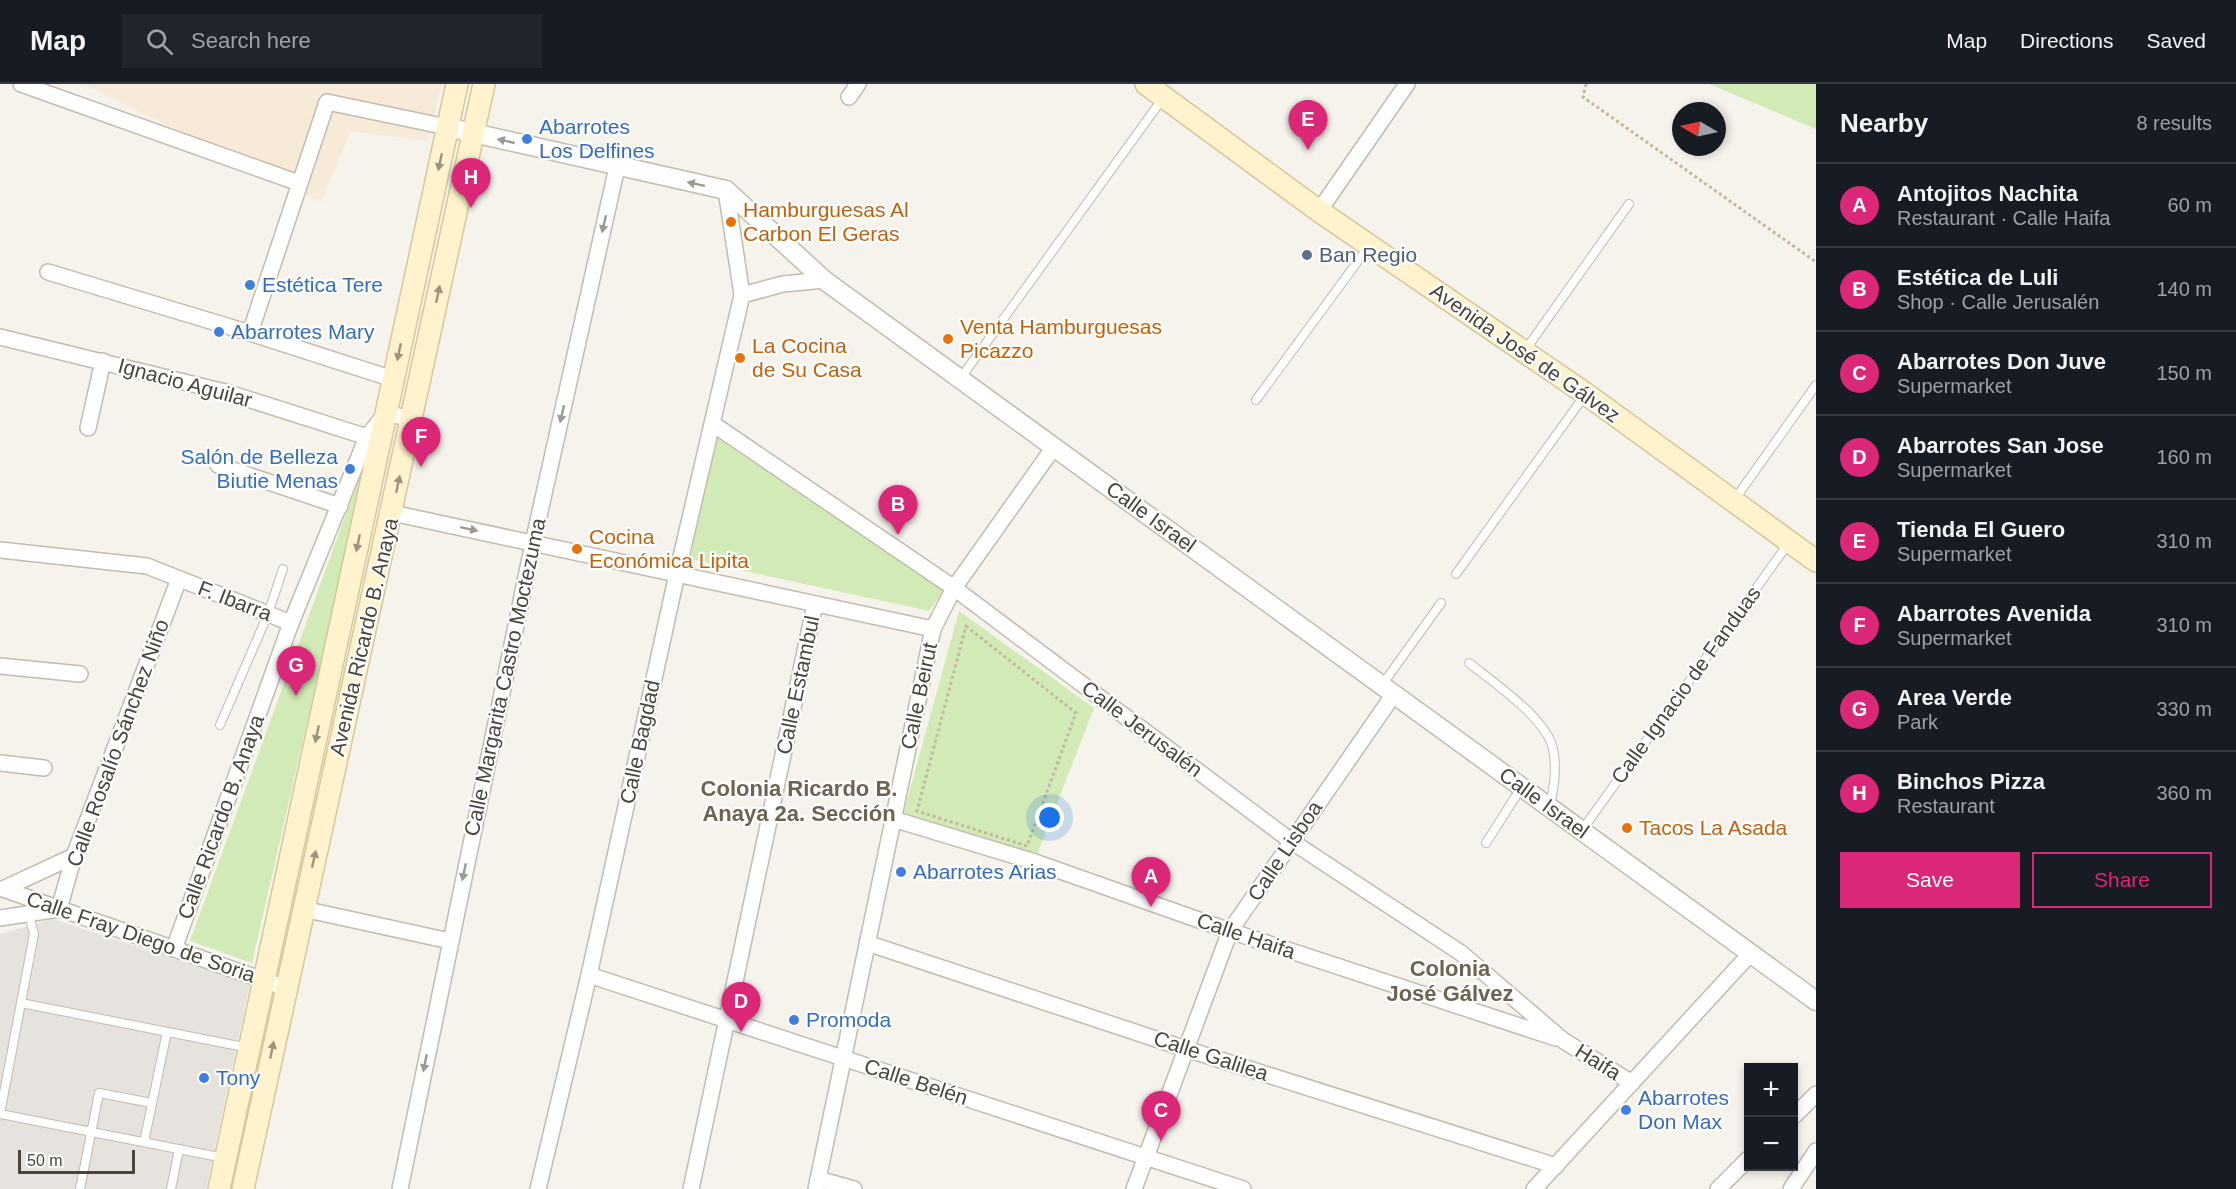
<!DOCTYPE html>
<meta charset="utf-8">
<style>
:root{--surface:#171b24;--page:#20242c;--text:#f1f3f6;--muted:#9ea1a6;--line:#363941;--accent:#db2777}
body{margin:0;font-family:Arial,sans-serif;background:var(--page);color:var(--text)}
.controls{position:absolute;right:18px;bottom:18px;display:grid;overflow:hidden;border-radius:0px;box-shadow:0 3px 9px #0003}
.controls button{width:54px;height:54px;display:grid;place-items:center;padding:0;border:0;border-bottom:2px solid var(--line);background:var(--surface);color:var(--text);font:30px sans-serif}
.compass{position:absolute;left:1672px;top:18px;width:54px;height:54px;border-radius:50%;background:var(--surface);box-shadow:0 3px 9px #0003;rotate:279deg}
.scale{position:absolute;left:18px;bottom:15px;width:117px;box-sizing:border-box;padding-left:6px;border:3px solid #4b4439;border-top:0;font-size:16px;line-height:21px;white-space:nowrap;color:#4b4439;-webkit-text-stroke:4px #fff;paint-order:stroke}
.you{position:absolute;left:1050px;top:734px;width:21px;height:21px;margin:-15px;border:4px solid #fff;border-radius:50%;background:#1a73e8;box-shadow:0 0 0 9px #1a73e833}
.badge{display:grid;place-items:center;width:39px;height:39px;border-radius:50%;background:var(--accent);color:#fff;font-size:20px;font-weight:700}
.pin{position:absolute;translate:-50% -50px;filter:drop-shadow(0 2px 3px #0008)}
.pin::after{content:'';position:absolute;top:32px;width:21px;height:18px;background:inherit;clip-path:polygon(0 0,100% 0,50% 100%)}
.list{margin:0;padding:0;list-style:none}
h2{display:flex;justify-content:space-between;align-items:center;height:78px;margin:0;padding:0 24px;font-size:26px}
h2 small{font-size:20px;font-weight:400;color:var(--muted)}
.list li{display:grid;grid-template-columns:39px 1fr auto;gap:18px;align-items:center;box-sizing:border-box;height:84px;padding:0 24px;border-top:2px solid var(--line)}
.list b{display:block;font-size:22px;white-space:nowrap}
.list p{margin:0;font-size:20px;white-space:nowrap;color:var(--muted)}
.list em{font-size:20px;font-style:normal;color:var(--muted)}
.actions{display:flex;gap:12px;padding:18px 24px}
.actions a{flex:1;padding:14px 0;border:2px solid var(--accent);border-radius:0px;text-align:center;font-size:21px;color:var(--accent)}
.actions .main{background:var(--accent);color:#fff}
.icon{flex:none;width:33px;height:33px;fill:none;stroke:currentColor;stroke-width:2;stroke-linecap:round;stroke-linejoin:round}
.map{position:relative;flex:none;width:1816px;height:1105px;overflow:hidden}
header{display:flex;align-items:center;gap:36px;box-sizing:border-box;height:84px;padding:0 30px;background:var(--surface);border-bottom:2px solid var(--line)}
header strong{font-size:28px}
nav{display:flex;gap:33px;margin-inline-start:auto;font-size:21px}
.search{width:420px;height:54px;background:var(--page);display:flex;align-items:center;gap:15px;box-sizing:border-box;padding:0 21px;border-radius:0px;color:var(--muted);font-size:22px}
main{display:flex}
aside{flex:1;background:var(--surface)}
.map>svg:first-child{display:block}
</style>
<header>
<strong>Map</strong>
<div class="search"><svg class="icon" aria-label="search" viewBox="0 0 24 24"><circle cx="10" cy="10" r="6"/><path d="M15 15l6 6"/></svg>Search here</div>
<nav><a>Map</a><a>Directions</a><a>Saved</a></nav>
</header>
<main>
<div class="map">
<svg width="1816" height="1105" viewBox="0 0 1816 1105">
<rect width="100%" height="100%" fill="#f6f3ec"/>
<path fill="#f7ead8" d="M 83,0 L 442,0 L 427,57 L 351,47 L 321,118 Z"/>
<path fill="#e6e2dd" d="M 53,835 L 250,900 L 206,1105 L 0,1105 L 0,850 Z"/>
<g fill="#d2eab5">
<path d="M 1709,0 L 1816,0 L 1816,45 Z"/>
<path d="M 717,354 L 944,506 L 929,527 L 690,475 Z"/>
<path d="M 369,367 L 252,879 L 190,857 Z"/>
<path d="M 959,527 L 1094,624 L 1035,776 L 902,735 Z"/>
</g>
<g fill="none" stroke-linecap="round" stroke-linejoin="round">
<g stroke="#c2bbae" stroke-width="10">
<g id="service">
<path d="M 1526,265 L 1629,120"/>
<path d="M 960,295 L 1163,14"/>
<path d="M 1256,316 L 1369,162"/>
<path d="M 1735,415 L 1816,301"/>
<path d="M 1456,490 L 1585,311"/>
<path d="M 1469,579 C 1493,598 1547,635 1553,665 C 1557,684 1554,703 1550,722"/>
<path d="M 1382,601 L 1441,519"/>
<path d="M 220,641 L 268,530 L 283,485"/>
<path d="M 1582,746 L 1788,460"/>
<path d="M 1486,759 L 1521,704"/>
<path d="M 28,828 L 34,850 L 0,1030 L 224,1074"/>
<path d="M 21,919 L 249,964"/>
<path d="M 144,1058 L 167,948"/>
<path d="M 80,1105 L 99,1009 L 152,1019"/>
<path d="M 171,1105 L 179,1065"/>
</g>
</g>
<g stroke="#c2bbae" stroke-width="18">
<g id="minor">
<path d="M 21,0 L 299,99"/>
<path d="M 849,13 L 858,0"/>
<path d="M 1319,127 L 1407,0"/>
<path d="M 48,188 L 250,249 L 393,295"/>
<path d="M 742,211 L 783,200 L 824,196"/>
<path d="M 250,249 L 327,18 L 447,43"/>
<path d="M 0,253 L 229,309 L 367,353"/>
<path d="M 713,340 L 954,504 L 1291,757 L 1461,869 L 1564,957 L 1632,999"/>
<path d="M 88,344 L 103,277"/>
<path d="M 218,381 L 340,422"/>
<path d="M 392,429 L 933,545"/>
<path d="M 0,466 L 147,482 L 291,539"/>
<path d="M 0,582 L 80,590"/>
<path d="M 0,679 L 44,684"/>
<path d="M 893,735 L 1035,778 L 1230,847 L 1556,954"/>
<path d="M 3,805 L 286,904"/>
<path d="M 3,805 L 74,772"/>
<path d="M 303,825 L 450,857"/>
<path d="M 0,834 L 59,825 L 74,772 L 179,495"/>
<path d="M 867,859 L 1186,965 L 1556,1082"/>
<path d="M 174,865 L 291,539 L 367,353 L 386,329 L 411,335"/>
<path d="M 589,891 L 1243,1105"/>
<path d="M 1794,1032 L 1816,1010"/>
<path d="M 818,1095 L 854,1105"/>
<path d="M 400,1105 L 533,459 L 617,83"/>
<path d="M 538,1105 L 589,891 L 677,490 L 742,211 L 726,106"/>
<path d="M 691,1105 L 815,520"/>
<path d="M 816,1105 L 933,545 L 954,504 L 1054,363"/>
<path d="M 1134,1105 L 1230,847 L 1394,610"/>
<path d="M 1534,1105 L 1751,869"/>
<path d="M 1718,1105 L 1748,1075"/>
<path d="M 1791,1105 L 1816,1067"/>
</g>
</g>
<g stroke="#c2bbae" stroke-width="21">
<path id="tertiary" d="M 447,43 L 726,106 L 824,196 L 1816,917"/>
</g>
<g stroke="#d6c79b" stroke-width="24">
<g id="secondary">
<path d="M 1146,0 L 1319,127 L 1586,310 L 1816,477"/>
<path d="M 219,1105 L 457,0"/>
<path d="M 243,1105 L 484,0"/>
</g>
</g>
<g stroke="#c4b79f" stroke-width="3" stroke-dasharray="3 3" stroke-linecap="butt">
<path d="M 1586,0 L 1583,13 L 1816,178"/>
<path d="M 966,542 L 1076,629 L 1027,762 L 917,727 Z"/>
</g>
<use href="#service" stroke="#fff" stroke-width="8"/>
<use href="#minor" stroke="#fff" stroke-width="15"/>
<use href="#tertiary" stroke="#fff" stroke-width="18"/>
<use href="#secondary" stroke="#fff3cd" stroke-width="21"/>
</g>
<defs><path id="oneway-solid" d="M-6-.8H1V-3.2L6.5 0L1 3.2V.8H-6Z" transform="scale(1.5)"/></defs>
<g fill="#9c9892">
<use href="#oneway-solid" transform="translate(506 57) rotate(-167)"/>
<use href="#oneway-solid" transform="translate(696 100) rotate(-168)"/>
<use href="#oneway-solid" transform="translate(604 140) rotate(103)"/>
<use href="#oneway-solid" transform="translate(562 330) rotate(103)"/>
<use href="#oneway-solid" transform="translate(469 445) rotate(12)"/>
<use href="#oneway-solid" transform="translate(464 788) rotate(102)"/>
<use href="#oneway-solid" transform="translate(425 979) rotate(101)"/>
</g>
<g fill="#9c937c">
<use href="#oneway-solid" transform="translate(440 78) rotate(102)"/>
<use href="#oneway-solid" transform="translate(438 210) rotate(-78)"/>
<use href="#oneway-solid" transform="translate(399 268) rotate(102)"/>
<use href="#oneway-solid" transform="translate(398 400) rotate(-78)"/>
<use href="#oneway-solid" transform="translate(358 459) rotate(102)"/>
<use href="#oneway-solid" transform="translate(317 650) rotate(102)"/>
<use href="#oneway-solid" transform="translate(314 775) rotate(-77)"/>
<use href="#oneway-solid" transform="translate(272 966) rotate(-78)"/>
</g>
<g fill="#3f7fe0" stroke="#fff" stroke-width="2">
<circle cx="527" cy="55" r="6"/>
<circle cx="250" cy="201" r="6"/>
<circle cx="219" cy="248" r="6"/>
<circle cx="350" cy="385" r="6"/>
<circle cx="901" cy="788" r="6"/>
<circle cx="794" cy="936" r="6"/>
<circle cx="204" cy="994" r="6"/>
<circle cx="1626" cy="1026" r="6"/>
</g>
<g fill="#e8710a" stroke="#fff" stroke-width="2">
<circle cx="731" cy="138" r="6"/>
<circle cx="948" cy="255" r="6"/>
<circle cx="740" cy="274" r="6"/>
<circle cx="577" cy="465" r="6"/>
<circle cx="1627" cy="744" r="6"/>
</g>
<circle fill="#5c6f8a" stroke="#fff" stroke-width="2" cx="1307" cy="171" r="6"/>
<g text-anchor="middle" stroke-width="4.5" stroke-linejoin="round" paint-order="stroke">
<g font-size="21" fill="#366cbe" stroke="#fff" text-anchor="start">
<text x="539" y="50">Abarrotes<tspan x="539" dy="24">Los Delfines</tspan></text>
<text x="262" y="208">Estética Tere</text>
<text x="231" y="255">Abarrotes Mary</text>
<text x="338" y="380" text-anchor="end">Salón de Belleza<tspan x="338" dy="24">Biutie Menas</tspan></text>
<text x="913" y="795">Abarrotes Arias</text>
<text x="806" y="943">Promoda</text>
<text x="216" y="1001">Tony</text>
<text x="1638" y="1021">Abarrotes<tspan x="1638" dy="24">Don Max</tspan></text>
</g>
<g font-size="21" fill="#c56008" stroke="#fff" text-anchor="start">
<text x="743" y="133">Hamburguesas Al<tspan x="743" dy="24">Carbon El Geras</tspan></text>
<text x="960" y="250">Venta Hamburguesas<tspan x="960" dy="24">Picazzo</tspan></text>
<text x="752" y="269">La Cocina<tspan x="752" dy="24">de Su Casa</tspan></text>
<text x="589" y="460">Cocina<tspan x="589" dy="24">Económica Lipita</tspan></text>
<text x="1639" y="751">Tacos La Asada</text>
</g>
<g font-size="21" fill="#4e5e75" stroke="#fff" text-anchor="start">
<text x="1319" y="178">Ban Regio</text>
</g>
<g font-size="21" fill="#4b4439" stroke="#fff">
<text transform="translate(1525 269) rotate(35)" y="7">Avenida José de Gálvez</text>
<text transform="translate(185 299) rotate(15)" y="7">Ignacio Aguilar</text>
<text transform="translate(1151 433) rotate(36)" y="7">Calle Israel</text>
<text transform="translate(235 517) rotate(21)" y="7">F. Ibarra</text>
<text transform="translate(364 553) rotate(-77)" y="7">Avenida Ricardo B. Anaya</text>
<text transform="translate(505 593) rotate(-78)" y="7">Calle Margarita Castro Moctezuma</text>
<text transform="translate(798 601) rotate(-78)" y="7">Calle Estambul</text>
<text transform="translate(1686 601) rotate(-54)" y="7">Calle Ignacio de Fanduas</text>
<text transform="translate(919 612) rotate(-78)" y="7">Calle Beirut</text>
<text transform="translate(1142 645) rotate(37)" y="7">Calle Jerusalén</text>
<text transform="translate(640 658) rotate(-78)" y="7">Calle Bagdad</text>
<text transform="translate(118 659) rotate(-70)" y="7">Calle Rosalío Sánchez Niño</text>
<text transform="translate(1544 719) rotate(36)" y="7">Calle Israel</text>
<text transform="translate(221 733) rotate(-70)" y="7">Calle Ricardo B. Anaya</text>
<text transform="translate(1285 767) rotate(-56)" y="7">Calle Lisboa</text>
<text transform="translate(1246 852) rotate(19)" y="7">Calle Haifa</text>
<text transform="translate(141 853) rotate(19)" y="7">Calle Fray Diego de Soria</text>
<text transform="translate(1211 972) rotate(18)" y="7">Calle Galilea</text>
<text transform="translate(1598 978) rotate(32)" y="7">Haifa</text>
<text transform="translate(916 998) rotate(18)" y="7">Calle Belén</text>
</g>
<g font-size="22" font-weight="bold" fill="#6e6250" stroke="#fff">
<text x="799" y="712">Colonia Ricardo B.<tspan x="799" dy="25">Anaya 2a. Sección</tspan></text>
<text x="1450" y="892">Colonia<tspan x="1450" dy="25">José Gálvez</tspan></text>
</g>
</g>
</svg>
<div class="controls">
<button>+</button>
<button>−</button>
</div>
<svg class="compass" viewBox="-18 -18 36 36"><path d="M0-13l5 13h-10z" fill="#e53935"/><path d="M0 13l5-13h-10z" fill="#9ea1a6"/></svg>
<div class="scale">50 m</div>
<div class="you"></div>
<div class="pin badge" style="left:1151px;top:823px">A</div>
<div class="pin badge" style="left:898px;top:451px">B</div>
<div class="pin badge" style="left:1161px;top:1057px">C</div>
<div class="pin badge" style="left:741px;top:948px">D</div>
<div class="pin badge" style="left:1308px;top:66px">E</div>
<div class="pin badge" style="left:421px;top:383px">F</div>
<div class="pin badge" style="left:296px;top:612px">G</div>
<div class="pin badge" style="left:471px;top:124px">H</div>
</div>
<aside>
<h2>Nearby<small>8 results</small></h2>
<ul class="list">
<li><span class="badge">A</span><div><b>Antojitos Nachita</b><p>Restaurant · Calle Haifa</p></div><em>60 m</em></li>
<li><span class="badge">B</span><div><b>Estética de Luli</b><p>Shop · Calle Jerusalén</p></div><em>140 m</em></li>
<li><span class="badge">C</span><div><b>Abarrotes Don Juve</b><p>Supermarket</p></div><em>150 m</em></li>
<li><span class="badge">D</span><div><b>Abarrotes San Jose</b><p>Supermarket</p></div><em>160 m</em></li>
<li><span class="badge">E</span><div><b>Tienda El Guero</b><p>Supermarket</p></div><em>310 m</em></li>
<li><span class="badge">F</span><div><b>Abarrotes Avenida</b><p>Supermarket</p></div><em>310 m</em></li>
<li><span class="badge">G</span><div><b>Area Verde</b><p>Park</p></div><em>330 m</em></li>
<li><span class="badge">H</span><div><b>Binchos Pizza</b><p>Restaurant</p></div><em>360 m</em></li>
</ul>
<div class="actions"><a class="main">Save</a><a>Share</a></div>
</aside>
</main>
